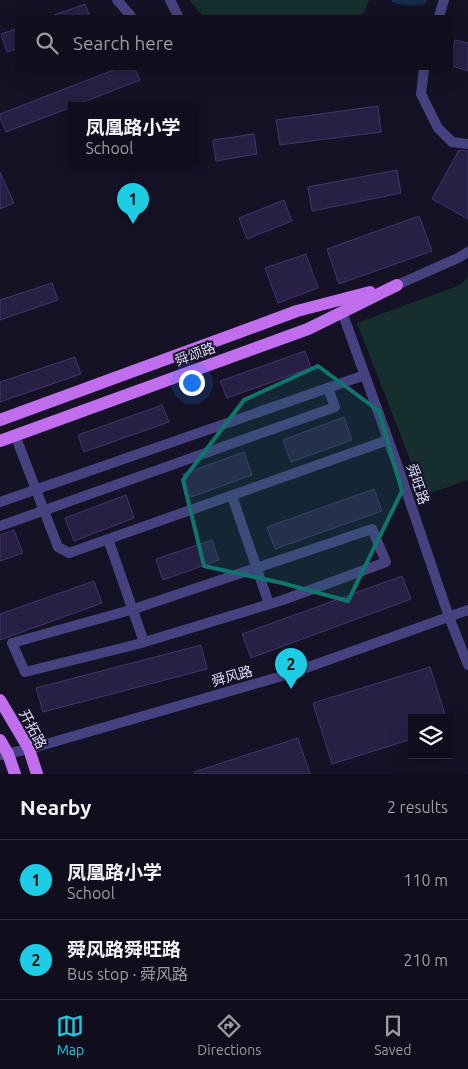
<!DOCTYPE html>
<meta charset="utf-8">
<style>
:root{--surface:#100e1c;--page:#1e1c29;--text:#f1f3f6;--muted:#9c9ca3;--line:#302e3b;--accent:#1ccde5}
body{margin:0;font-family:Ubuntu,"Noto Sans SC",sans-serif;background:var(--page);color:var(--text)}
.controls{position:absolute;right:15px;bottom:15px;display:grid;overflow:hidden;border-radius:0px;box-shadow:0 5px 20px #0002}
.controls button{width:45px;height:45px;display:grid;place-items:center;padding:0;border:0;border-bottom:1px solid var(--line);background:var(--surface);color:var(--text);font:25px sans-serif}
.you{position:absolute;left:191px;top:382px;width:18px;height:18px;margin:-12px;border:4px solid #fff;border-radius:50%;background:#1a73e8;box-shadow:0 0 0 8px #1a73e833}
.badge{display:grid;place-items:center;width:32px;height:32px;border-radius:50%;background:var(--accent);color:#111;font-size:16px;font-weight:700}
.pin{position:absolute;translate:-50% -41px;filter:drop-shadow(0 1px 2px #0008)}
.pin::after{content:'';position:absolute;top:26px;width:18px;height:15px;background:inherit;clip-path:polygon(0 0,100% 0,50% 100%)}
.popup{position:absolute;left:68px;top:102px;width:130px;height:65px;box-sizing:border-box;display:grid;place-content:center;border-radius:0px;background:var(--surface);filter:drop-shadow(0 1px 4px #0005);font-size:16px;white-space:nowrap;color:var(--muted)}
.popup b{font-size:19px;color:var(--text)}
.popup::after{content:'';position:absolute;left:50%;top:100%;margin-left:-10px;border:10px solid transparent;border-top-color:var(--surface)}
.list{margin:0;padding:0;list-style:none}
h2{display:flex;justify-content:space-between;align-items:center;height:65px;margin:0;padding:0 20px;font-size:21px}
h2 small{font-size:16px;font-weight:400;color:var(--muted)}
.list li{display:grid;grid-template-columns:32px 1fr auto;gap:15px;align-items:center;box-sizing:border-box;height:80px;padding:0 20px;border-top:1px solid var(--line)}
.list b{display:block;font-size:19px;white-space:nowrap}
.list p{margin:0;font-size:16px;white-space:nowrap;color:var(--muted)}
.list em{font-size:16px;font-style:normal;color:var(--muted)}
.icon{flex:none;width:28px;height:28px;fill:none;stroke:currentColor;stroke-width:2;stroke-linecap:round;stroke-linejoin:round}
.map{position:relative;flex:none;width:468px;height:774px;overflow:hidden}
.search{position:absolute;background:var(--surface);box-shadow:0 5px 20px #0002;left:15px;right:15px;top:15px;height:55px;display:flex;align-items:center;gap:12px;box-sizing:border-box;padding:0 18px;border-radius:0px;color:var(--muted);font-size:19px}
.sheet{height:225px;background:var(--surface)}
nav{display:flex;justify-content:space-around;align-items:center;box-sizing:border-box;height:70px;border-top:1px solid var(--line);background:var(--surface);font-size:14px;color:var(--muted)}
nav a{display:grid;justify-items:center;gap:2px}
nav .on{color:var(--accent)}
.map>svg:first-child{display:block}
</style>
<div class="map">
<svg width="468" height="774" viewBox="0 0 468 774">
<rect width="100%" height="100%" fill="#161225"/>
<g fill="#162e2e">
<path d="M 189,0 L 369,0 L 364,13 L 359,16 L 203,16 Z"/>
<path d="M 468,277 L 468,480 L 424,495 L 357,323 L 460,285 Z"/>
</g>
<path fill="#162a4a" d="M 392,0 L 427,0 L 425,4 C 413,7 404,6 392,2 Z"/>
<g fill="#282044" stroke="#41356d">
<path d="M 85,4 L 90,16 L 54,16 L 54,15 Z"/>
<path d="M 16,29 L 16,49 L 7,52 L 1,34 Z"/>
<path d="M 455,40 L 468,43 L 468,71 L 452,66 L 452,52 Z"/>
<path d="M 116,69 L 135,69 L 140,80 L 76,105 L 72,105 L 72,107 L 6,132 L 0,118 L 0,114 Z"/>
<path d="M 378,106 L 381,132 L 280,145 L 276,120 Z"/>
<path d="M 254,134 L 257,154 L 216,161 L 213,140 Z"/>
<path d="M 459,150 L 468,151 L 468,219 L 432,199 Z"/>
<path d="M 397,170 L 401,193 L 312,211 L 308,187 Z"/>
<path d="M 0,172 L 14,203 L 0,209 Z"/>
<path d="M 284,200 L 292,221 L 247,239 L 239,218 Z"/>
<path d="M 419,216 L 432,251 L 339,284 L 327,249 Z"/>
<path d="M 306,254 L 318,288 L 278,303 L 265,268 Z"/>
<path d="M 52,283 L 58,300 L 0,320 L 0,300 Z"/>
<path d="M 305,351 L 311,368 L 227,398 L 220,381 Z"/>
<path d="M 75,357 L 81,374 L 0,402 L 0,382 Z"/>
<path d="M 162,405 L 169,422 L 84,452 L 78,435 Z"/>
<path d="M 344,417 L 352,440 L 291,462 L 283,440 Z"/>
<path d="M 244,452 L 252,475 L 191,497 L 183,474 Z"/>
<path d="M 374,489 L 382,511 L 275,549 L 267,527 Z"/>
<path d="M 126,495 L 134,518 L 74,541 L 65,518 Z"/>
<path d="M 14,530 L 23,553 L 0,561 L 0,535 Z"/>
<path d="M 212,540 L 219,560 L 163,580 L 156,559 Z"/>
<path d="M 402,576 L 411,599 L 251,658 L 242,634 Z"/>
<path d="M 94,581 L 102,603 L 0,640 L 0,614 Z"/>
<path d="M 201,645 L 207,669 L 43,712 L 36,688 Z"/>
<path d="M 430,667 L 446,718 L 412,718 L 412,739 L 332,764 L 313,703 Z"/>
<path d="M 298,738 L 310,774 L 195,774 L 194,772 Z"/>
</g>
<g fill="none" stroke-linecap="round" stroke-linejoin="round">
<g stroke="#46427f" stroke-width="10">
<path d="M 117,0 L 131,16"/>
<path d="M 170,0 L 178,16"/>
<path d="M 439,16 L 444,0"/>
<path d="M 424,69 L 421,94 L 438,128 L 452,142 L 468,144"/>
<path d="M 397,285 L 458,258 L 468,252"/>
<path d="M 342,312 L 397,464 L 449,617 L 468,665"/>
<path d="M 15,435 L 58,547 L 69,553 L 388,440"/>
<path d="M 232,496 L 269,604"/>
<path d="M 0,502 L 365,375"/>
<path d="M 0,526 L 335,407 L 328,388"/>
<path d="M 372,529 L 386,562 L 283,600 L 138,644 L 25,672 L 12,643 L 134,609 Z"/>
<path d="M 108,539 L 144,642"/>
<path d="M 0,755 L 29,749 L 289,674 L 468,610"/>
</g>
<g stroke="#c16eee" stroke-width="12">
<path d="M 0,420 L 297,311 L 370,292"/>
<path d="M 0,441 L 308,329 L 397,285"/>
<path d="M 0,700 L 29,749 L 37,774"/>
<path d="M 0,740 L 8,754 L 15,774"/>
</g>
</g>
<path fill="#0f766e" fill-opacity="0.2" stroke="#0f766e" stroke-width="4" stroke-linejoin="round" d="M 318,366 L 379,411 L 402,491 L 348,601 L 282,583 L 204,566 L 183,480 L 244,400 Z"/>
<g text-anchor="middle" stroke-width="4" stroke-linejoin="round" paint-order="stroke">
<g font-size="14" fill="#dfdafb" stroke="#161225">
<text transform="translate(195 354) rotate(-20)" y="5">舜颂路</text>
<text transform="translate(418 484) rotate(71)" y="5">舜旺路</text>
<text transform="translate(232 676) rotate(-16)" y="5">舜风路</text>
<text transform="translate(33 729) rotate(62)" y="5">开拓路</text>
</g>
</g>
</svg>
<div class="controls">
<button><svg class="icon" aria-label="layers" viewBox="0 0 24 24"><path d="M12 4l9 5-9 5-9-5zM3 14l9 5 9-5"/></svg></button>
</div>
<div class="you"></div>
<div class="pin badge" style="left:133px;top:224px">1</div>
<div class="popup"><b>凤凰路小学</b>School</div>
<div class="pin badge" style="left:291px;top:689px">2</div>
<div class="search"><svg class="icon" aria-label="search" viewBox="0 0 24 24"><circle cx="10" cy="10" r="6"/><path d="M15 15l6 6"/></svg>Search here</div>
</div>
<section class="sheet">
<h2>Nearby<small>2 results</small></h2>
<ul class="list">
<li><span class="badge">1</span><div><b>凤凰路小学</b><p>School</p></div><em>110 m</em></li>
<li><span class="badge">2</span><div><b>舜风路舜旺路</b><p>Bus stop · 舜风路</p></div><em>210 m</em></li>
</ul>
</section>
<nav>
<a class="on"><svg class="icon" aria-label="map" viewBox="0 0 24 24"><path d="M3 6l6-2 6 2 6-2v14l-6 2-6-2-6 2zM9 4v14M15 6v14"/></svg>Map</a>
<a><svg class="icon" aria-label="directions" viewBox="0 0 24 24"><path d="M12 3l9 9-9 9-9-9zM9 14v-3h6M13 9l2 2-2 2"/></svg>Directions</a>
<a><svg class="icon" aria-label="saved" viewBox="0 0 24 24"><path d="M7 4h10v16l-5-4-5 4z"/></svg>Saved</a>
</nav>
